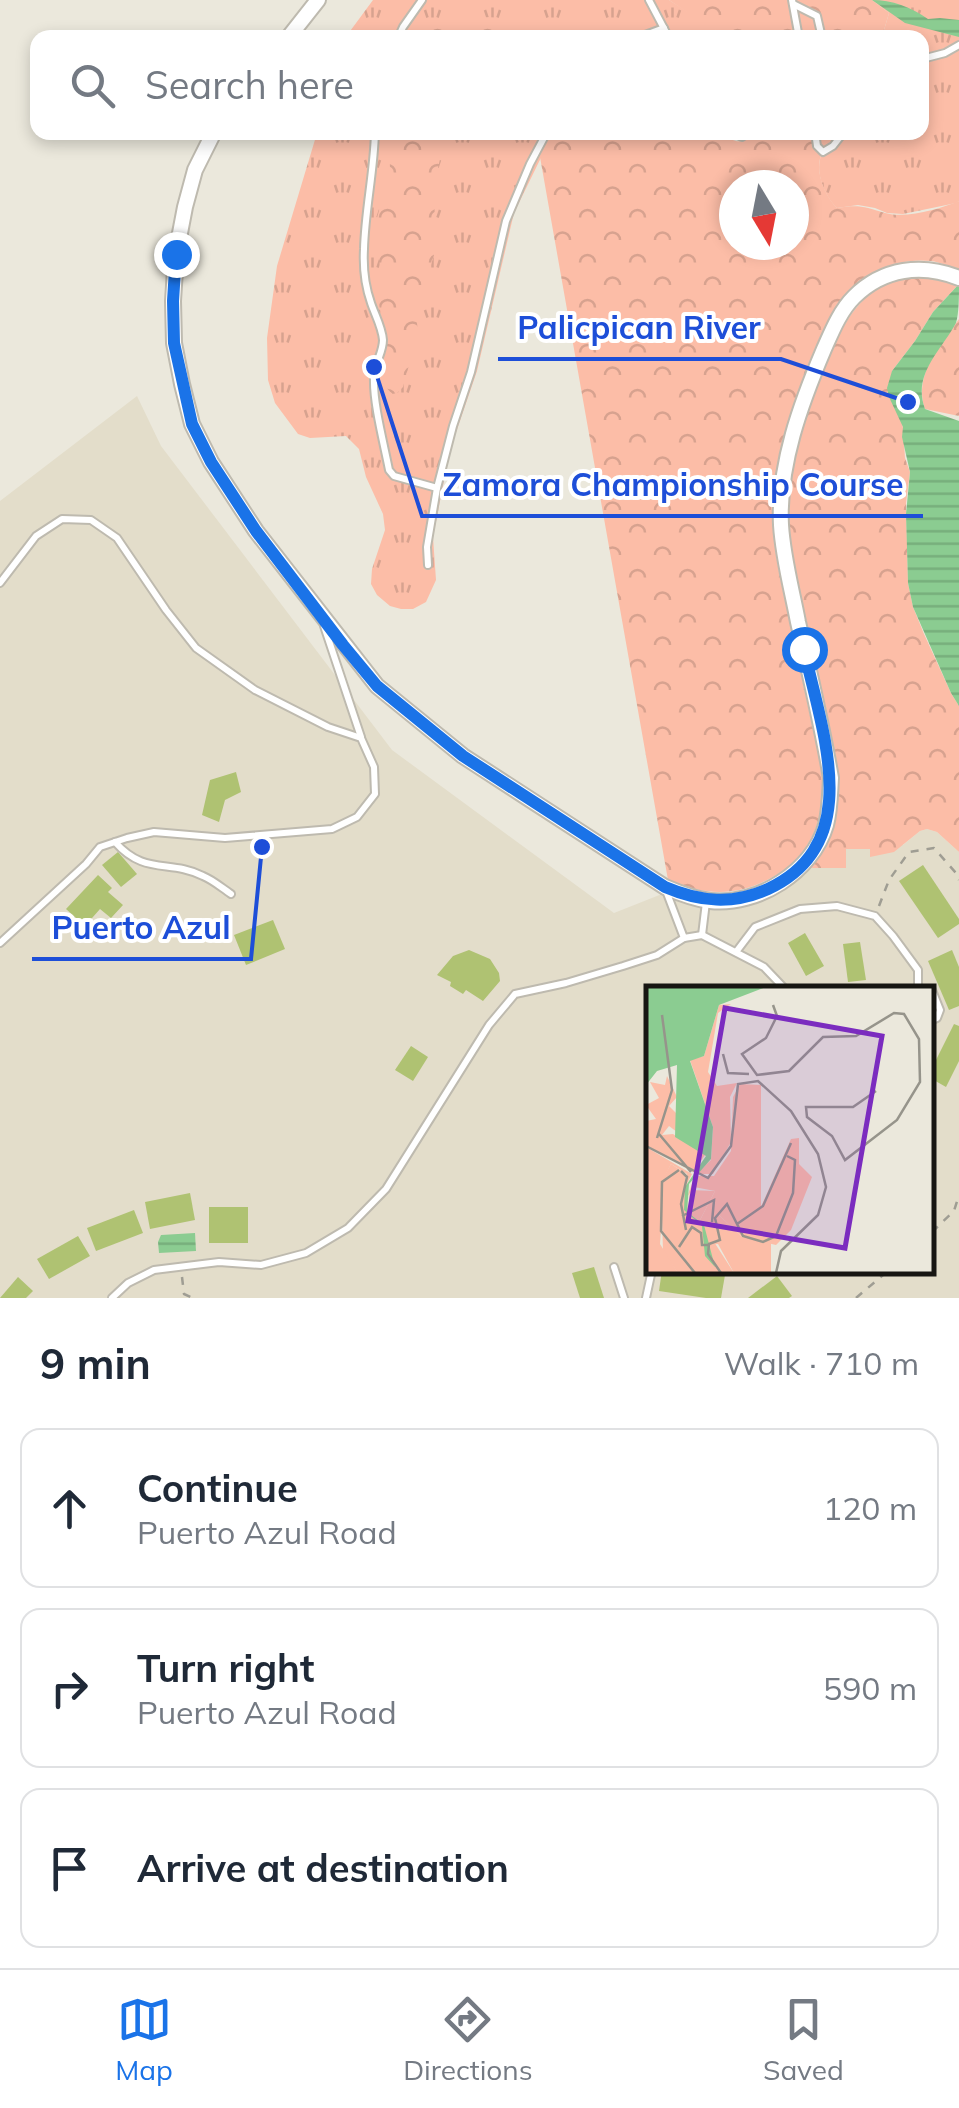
<!DOCTYPE html>
<meta charset="utf-8">
<style>
:root{--surface:#fff;--page:#f6f6f7;--text:#1f2937;--muted:#747a83;--line:#e0e1e3;--accent:#1a73e8}
body{margin:0;font-family:Mulish,sans-serif;background:var(--page);color:var(--text)}
.compass{position:absolute;left:719px;top:170px;width:90px;height:90px;border-radius:50%;background:var(--surface);box-shadow:0 5px 15px #0003;rotate:170deg}
.stop{position:absolute;width:30px;height:30px;margin:-22px;border:8px solid #1a73e8;border-radius:50%;background:#fff}
.stop.end{background:#1a73e8;border-color:#fff;box-shadow:0 2px 10px #0008}
.list{margin:0;padding:0;list-style:none}
h2{display:flex;justify-content:space-between;align-items:center;height:130px;margin:0;padding:0 40px;font-size:42px}
h2 small{font-size:32px;font-weight:400;color:var(--muted)}
.list li{display:grid;grid-template-columns:65px 1fr auto;gap:30px;align-items:center;box-sizing:border-box;height:160px;margin:0 20px 20px;padding:0 20px;border:2px solid var(--line);border-radius:20px}
.list b{display:block;font-size:38px;white-space:nowrap}
.list p{margin:0;font-size:32px;white-space:nowrap;color:var(--muted)}
.list em{font-size:32px;font-style:normal;color:var(--muted)}
.icon{flex:none;width:55px;height:55px;fill:none;stroke:currentColor;stroke-width:2;stroke-linecap:round;stroke-linejoin:round}
.map{position:relative;flex:none;width:959px;height:1298px;overflow:hidden}
.search{position:absolute;background:var(--surface);box-shadow:0 5px 15px #0003;left:30px;right:30px;top:30px;height:110px;display:flex;align-items:center;gap:25px;box-sizing:border-box;padding:0 35px;border-radius:20px;color:var(--muted);font-size:38px}
.sheet{height:670px;background:var(--surface)}
nav{display:flex;justify-content:space-around;align-items:center;box-sizing:border-box;height:140px;border-top:2px solid var(--line);background:var(--surface);font-size:28px;color:var(--muted)}
nav a{display:grid;justify-items:center;gap:5px}
nav .on{color:var(--accent)}
.map>svg:first-child{display:block}
</style>
<div class="map">
<svg width="959" height="1298" viewBox="0 0 959 1298">
<defs>
<pattern id="grass-tufts" width="24" height="20" patternUnits="userSpaceOnUse" patternTransform="scale(2.5)"><rect width="24" height="20" fill="#fcbda7"/><path d="M3 7l-1-3M5 7V3M7 7l1-3M15 17l-1-3M17 17v-4M19 17l1-3" fill="none" stroke="#d7a28f"/></pattern>
<pattern id="forest-crowns" width="20" height="18" patternUnits="userSpaceOnUse" patternTransform="scale(2.5)"><rect width="20" height="18" fill="#fcbda7"/><path d="M2 6a3 3 0 1 1 6 0M12 15a3 3 0 1 1 6 0" fill="none" stroke="#d7a28f"/></pattern>
<pattern id="water-rules" width="6" height="5" patternUnits="userSpaceOnUse" patternTransform="scale(2.5)"><rect width="6" height="5" fill="#8bcc91"/><path d="M0 2.5h6" fill="none" stroke="#77ae7c"/></pattern>
</defs>
<rect width="100%" height="100%" fill="#ebe8dc"/>
<path fill="#e3ddca" fill-rule="evenodd" d="M 137,396 L 161,446 L 392,750 L 614,913 L 662,894 L 689,904 L 710,908 L 738,907 L 756,903 L 782,891 L 811,868 L 846,868 L 846,849 L 903,845 L 920,831 L 927,829 L 937,832 L 959,852 L 959,1298 L 0,1298 L 0,501 ZM 649,988 L 932,988 L 932,1270 L 649,1270 Z"/>
<g fill="url(#grass-tufts)">
<path d="M 373,0 L 669,0 L 720,32 L 742,37 L 345,38 Z"/>
<path d="M 872,0 L 959,0 L 959,201 L 956,203 L 903,214 L 887,213 L 875,208 L 858,205 L 837,208 C 824,195 814,171 822,153 C 826,145 833,139 838,133 L 922,132 L 922,38 L 882,37 L 889,13 Z"/>
<path d="M 317,133 L 553,133 L 514,213 L 477,371 L 450,450 L 433,537 L 436,580 L 426,602 L 413,609 L 401,609 L 390,606 L 377,595 L 371,584 L 372,569 L 385,530 L 383,514 L 366,477 L 359,449 L 346,436 L 310,438 L 298,434 L 275,403 L 268,380 L 267,338 L 277,266 Z"/>
</g>
<g fill="url(#forest-crowns)" fill-rule="evenodd">
<path d="M 669,0 L 872,0 L 889,13 L 882,37 L 742,37 L 720,32 L 709,27 Z"/>
<path d="M 467,16 L 497,18 L 506,28 L 506,37 L 415,37 C 432,25 447,18 467,16 Z"/>
<path d="M 389,133 L 446,133 L 435,181 L 434,255 L 416,315 L 419,340 L 417,348 L 411,358 L 403,387 L 397,393 L 392,394 L 385,386 L 382,365 L 386,344 L 378,298 L 380,271 L 377,218 L 390,170 Z"/>
<path d="M 553,133 L 726,133 C 734,146 746,142 755,133 L 838,133 C 833,139 826,145 822,153 C 814,170 824,195 837,208 C 859,204 865,207 885,213 C 907,219 939,209 959,201 L 959,271 C 950,267 940,262 931,261 C 898,257 864,273 843,298 C 810,339 774,458 773,511 C 772,544 780,577 787,609 C 795,646 803,683 811,720 C 817,746 825,774 822,802 C 818,836 800,864 769,879 C 734,897 704,895 668,880 L 540,157 ZM 734,185 L 794,185 L 794,245 L 734,245 Z"/>
<path d="M 913,276 L 930,277 L 957,286 L 933,312 L 915,341 L 892,371 L 903,428 L 905,458 L 910,472 L 906,503 L 908,583 L 913,607 L 924,634 L 951,693 L 959,706 L 959,852 L 937,832 L 927,829 L 920,831 L 894,852 L 870,857 L 870,849 L 846,849 L 846,868 L 811,868 C 832,838 838,815 838,778 C 829,723 816,669 804,614 C 797,580 788,544 789,509 C 790,456 810,403 830,355 C 848,314 865,284 913,276 Z"/>
<path d="M 959,319 L 959,416 L 925,409 C 913,375 940,345 959,319 Z"/>
</g>
<g fill="url(#water-rules)">
<path d="M 872,0 C 892,0 911,7 928,19 L 940,18 L 959,20 L 959,37 L 905,23 Z"/>
<path d="M 959,284 C 959,296 959,313 956,323 C 941,351 912,374 925,409 L 959,421 L 959,706 L 951,693 L 913,607 L 908,583 L 906,514 L 910,472 L 902,437 L 903,427 L 889,397 L 887,388 L 892,371 L 915,341 L 933,312 Z"/>
<path d="M 195,1233 L 196,1251 L 159,1253 L 158,1242 L 161,1235 Z"/>
</g>
<g fill="#afc272">
<path d="M 236,772 L 241,792 L 225,800 L 219,822 L 202,815 L 210,780 Z"/>
<path d="M 118,852 L 137,874 L 121,887 L 102,865 Z"/>
<path d="M 923,865 L 959,919 L 959,924 L 938,938 L 899,881 Z"/>
<path d="M 98,875 L 112,888 L 108,892 L 123,905 L 111,918 L 100,909 L 85,926 L 66,909 Z"/>
<path d="M 273,920 L 285,949 L 246,965 L 234,935 Z"/>
<path d="M 805,933 L 824,966 L 806,976 L 788,943 Z"/>
<path d="M 860,942 L 866,980 L 848,982 L 843,944 Z"/>
<path d="M 469,950 L 490,959 L 499,973 L 500,981 L 483,1001 L 466,990 L 463,994 L 450,986 L 451,982 L 437,975 L 453,956 Z"/>
<path d="M 952,950 L 959,967 L 959,1006 L 949,1010 L 928,961 Z"/>
<path d="M 954,1024 L 959,1026 L 959,1061 L 946,1087 L 932,1079 L 932,1068 Z"/>
<path d="M 411,1046 L 428,1057 L 413,1081 L 395,1070 Z"/>
<path d="M 190,1193 L 195,1220 L 150,1229 L 145,1202 Z"/>
<rect x="209" y="1207" width="39" height="36"/>
<path d="M 134,1210 L 143,1233 L 96,1251 L 87,1228 Z"/>
<path d="M 78,1236 L 90,1256 L 49,1279 L 37,1259 Z"/>
<path d="M 594,1267 L 604,1298 L 580,1298 L 572,1273 Z"/>
<path d="M 662,1270 L 700,1270 L 725,1275 L 721,1298 L 706,1298 L 659,1291 Z"/>
<path d="M 777,1276 L 792,1296 L 789,1298 L 748,1298 Z"/>
<path d="M 18,1277 L 33,1291 L 26,1298 L 0,1298 Z"/>
</g>
<g fill="none" stroke-linecap="round" stroke-linejoin="round">
<g stroke="#bebaaf" stroke-width="10">
<g id="lane">
<path d="M 649,0 L 669,38"/>
<path d="M 792,0 L 799,38"/>
<path d="M 793,4 L 817,16 L 822,38"/>
<path d="M 398,38 L 403,27 L 422,0"/>
<path d="M 637,38 L 664,28"/>
<path d="M 922,59 L 945,53 L 959,45"/>
<path d="M 375,132 C 374,172 365,210 364,249 C 363,267 365,286 371,303 C 375,315 382,327 383,340 C 383,353 374,364 374,378 C 373,403 384,444 389,470 L 394,476 L 437,488"/>
<path d="M 731,132 L 742,137 L 749,132"/>
<path d="M 815,132 L 817,146 L 823,152 L 833,146 L 844,132"/>
<path d="M 428,565 L 427,547 L 437,488 L 453,426 L 471,372 L 506,221 L 530,164 L 547,132"/>
<path d="M 0,583 L 36,536 L 62,519 L 91,520 L 117,538 L 166,610 L 196,648 L 255,690 L 328,727 L 361,738 L 374,767 L 375,794 L 357,817 L 332,829 L 225,838 L 154,832 L 127,838 L 100,847 L 86,864 L 0,943"/>
<path d="M 324,626 L 361,737"/>
<path d="M 115,842 C 145,876 169,859 203,876 C 213,880 222,888 231,894"/>
<path d="M 665,888 L 684,938"/>
<path d="M 702,935 L 706,902"/>
<path d="M 736,952 L 755,927 L 800,909 L 837,906 L 875,916 L 893,936 L 918,970 L 918,988"/>
<path d="M 932,990 L 940,1010 L 937,1018 L 932,1020"/>
<path d="M 614,1267 L 624,1298"/>
<path d="M 112,1298 L 128,1283 L 154,1270 L 219,1262 L 261,1265 L 306,1253 L 348,1228 L 386,1189 L 489,1025 L 515,994 L 566,983 L 623,966 L 657,955 L 684,938 L 702,935 L 764,967 L 784,988"/>
<path d="M 646,1298 L 652,1270"/>
</g>
</g>
<g stroke="#bebaaf" stroke-width="18">
<g id="street">
<path d="M 288,38 L 318,0"/>
<path d="M 214,132 L 195,170 L 185,207 L 176,254 L 173,301 L 174,343 L 182,384 L 192,424 L 211,462 L 256,531 L 377,686 L 463,756 L 665,887 C 679,893 694,899 710,901 C 758,906 812,872 826,825 C 830,810 830,794 831,778 C 822,726 810,674 798,622 C 792,590 783,558 781,525 C 778,465 801,403 824,349 C 832,331 840,311 854,297 C 883,268 922,263 959,278"/>
</g>
</g>
<g stroke="#9f9d93" stroke-width="2.5" stroke-dasharray="8 8" stroke-linecap="butt">
<path d="M 879,906 L 889,880 L 909,852 L 934,848 L 956,873 L 959,880"/>
<path d="M 932,1232 L 954,1211 L 959,1195"/>
<path d="M 182,1277 L 184,1294 L 193,1298"/>
<path d="M 856,1298 L 889,1270"/>
</g>
<use href="#lane" stroke="#fff" stroke-width="6"/>
<use href="#street" stroke="#fff" stroke-width="14"/>
</g>
<g fill="none" stroke-linecap="round" stroke-linejoin="round">
<path stroke="#1a73e8" stroke-width="12" d="M 176,254 L 173,301 L 174,343 L 192,424 L 211,462 L 256,531 L 343,645 L 377,686 L 463,756 L 665,887 C 700,902 733,905 768,889 C 867,843 821,730 804,649"/>
</g>
<g transform="translate(646 986)">
<rect width="288" height="288" fill="#ebe8dc"/>
<path d="M 153,152 L 153,178 L 166,191 L 145,244 L 130,259 L 96,251 L 72,228 L 79,219 L 114,223 L 145,153 ZM 25,178 L 39,187 L 42,227 L 44,204 L 69,205 L 54,234 L 88,287 L 32,287 L 17,266 L 15,196 Z" fill="#fcbda7"/>
<path d="M 85,18 L 72,27 L 62,86 L 71,100 L 91,97 L 84,111 L 85,156 L 67,188 L 50,188 L 65,174 L 67,141 L 44,74 L 58,70 L 73,19 ZM 21,90 L 31,111 L 23,120 L 31,128 L 31,146 L 23,140 L 16,149 L 27,148 L 59,169 L 47,186 L 0,159 L 0,135 L 10,133 L 0,119 L 13,112 L 4,96 L 19,99 ZM 94,98 L 115,99 L 115,221 L 92,237 L 84,220 L 72,228 L 96,251 L 125,255 L 125,287 L 88,287 L 72,258 L 59,259 L 54,234 L 69,205 L 48,201 L 41,211 L 49,190 L 68,190 L 85,165 L 87,111 ZM 0,161 L 46,188 L 38,203 L 41,188 L 25,178 L 19,190 L 14,258 L 32,287 L 0,287 Z" fill="#fcbda7"/>
<path d="M 0,1 L 120,1 L 73,19 L 58,70 L 44,75 L 67,141 L 65,173 L 43,198 L 41,226 L 58,239 L 69,281 L 59,270 L 56,240 L 38,224 L 39,201 L 60,170 L 29,151 L 31,79 L 11,85 L 0,99 Z" fill="#8bcc91"/>
<path fill="none" stroke="#96948b" stroke-width="2.5" d="M 127,19 L 131,30 L 120,52 L 96,68 L 111,89 L 143,85 L 177,51 L 210,50 L 248,27 L 258,28 L 273,53 L 274,96 L 251,134 L 199,174 L 186,150 L 161,131 L 160,121 L 207,121 L 230,105M 77,68 L 82,87 L 103,88M 13,148 L 45,186M 11,152 L 26,104 L 16,29M 0,160 L 62,192 L 85,160 L 92,98 L 112,95 L 145,125 L 172,168 L 180,201 L 172,229 L 135,265 L 130,287M 0,178 L 0,229M 33,184 L 16,196 L 15,245 L 49,287M 35,185 L 41,191 L 35,218 L 40,244M 36,230 L 68,214 L 66,236M 91,238 L 117,220 L 145,157M 33,261 L 46,241 L 55,247 L 56,259 L 62,259M 75,287 L 62,268 L 63,258 L 74,254 L 69,232 L 81,218 L 97,250 L 117,256 L 130,250 L 147,207 L 149,174 L 141,170"/>
<path fill="#7b2cbf" fill-opacity="0.15" stroke="#7b2cbf" stroke-width="5" d="M 79,22 L 236,50 L 199,262 L 42,235 Z"/>
<rect width="288" height="288" fill="none" stroke="#171612" stroke-width="5"/>
</g>
<path fill="none" stroke="#1d4ed8" stroke-width="4" d="M908 402L781 359H498M374 367L422 516H923M262 847L251 959H32"/>
<g fill="#1d4ed8" stroke="#fff" stroke-width="4">
<circle cx="908" cy="402" r="10"/>
<circle cx="374" cy="367" r="10"/>
<circle cx="262" cy="847" r="10"/>
</g>
<g font-size="32" text-anchor="middle" font-weight="bold" fill="#1d4ed8" stroke="#fff" stroke-width="8" stroke-linejoin="round" paint-order="stroke">
<text x="639" y="339">Palicpican River</text>
<text x="673" y="496">Zamora Championship Course</text>
<text x="141" y="939">Puerto Azul</text>
</g>
</svg>
<svg class="compass" viewBox="-18 -18 36 36"><path d="M0-13l5 13h-10z" fill="#e53935"/><path d="M0 13l5-13h-10z" fill="#747a83"/></svg>
<div class="stop" style="left:804px;top:649px"></div>
<div class="stop end" style="left:176px;top:254px"></div>
<div class="search"><svg class="icon" aria-label="search" viewBox="0 0 24 24"><circle cx="10" cy="10" r="6"/><path d="M15 15l6 6"/></svg>Search here</div>
</div>
<section class="sheet">
<h2>9 min<small>Walk · 710 m</small></h2>
<ul class="list">
<li><svg class="icon" aria-label="ahead" viewBox="0 0 24 24"><path d="M12 20V5M6 11l6-6 6 6"/></svg><div><b>Continue</b><p>Puerto Azul Road</p></div><em>120 m</em></li>
<li><svg class="icon" aria-label="right" viewBox="0 0 24 24"><path d="M7 20v-9h11M14 6l5 5-5 5"/></svg><div><b>Turn right</b><p>Puerto Azul Road</p></div><em>590 m</em></li>
<li><svg class="icon" aria-label="arrive" viewBox="0 0 24 24"><path d="M6 21V4h12l-3 4 3 4H6"/></svg><div><b>Arrive at destination</b></div></li>
</ul>
</section>
<nav>
<a class="on"><svg class="icon" aria-label="map" viewBox="0 0 24 24"><path d="M3 6l6-2 6 2 6-2v14l-6 2-6-2-6 2zM9 4v14M15 6v14"/></svg>Map</a>
<a><svg class="icon" aria-label="directions" viewBox="0 0 24 24"><path d="M12 3l9 9-9 9-9-9zM9 14v-3h6M13 9l2 2-2 2"/></svg>Directions</a>
<a><svg class="icon" aria-label="saved" viewBox="0 0 24 24"><path d="M7 4h10v16l-5-4-5 4z"/></svg>Saved</a>
</nav>
